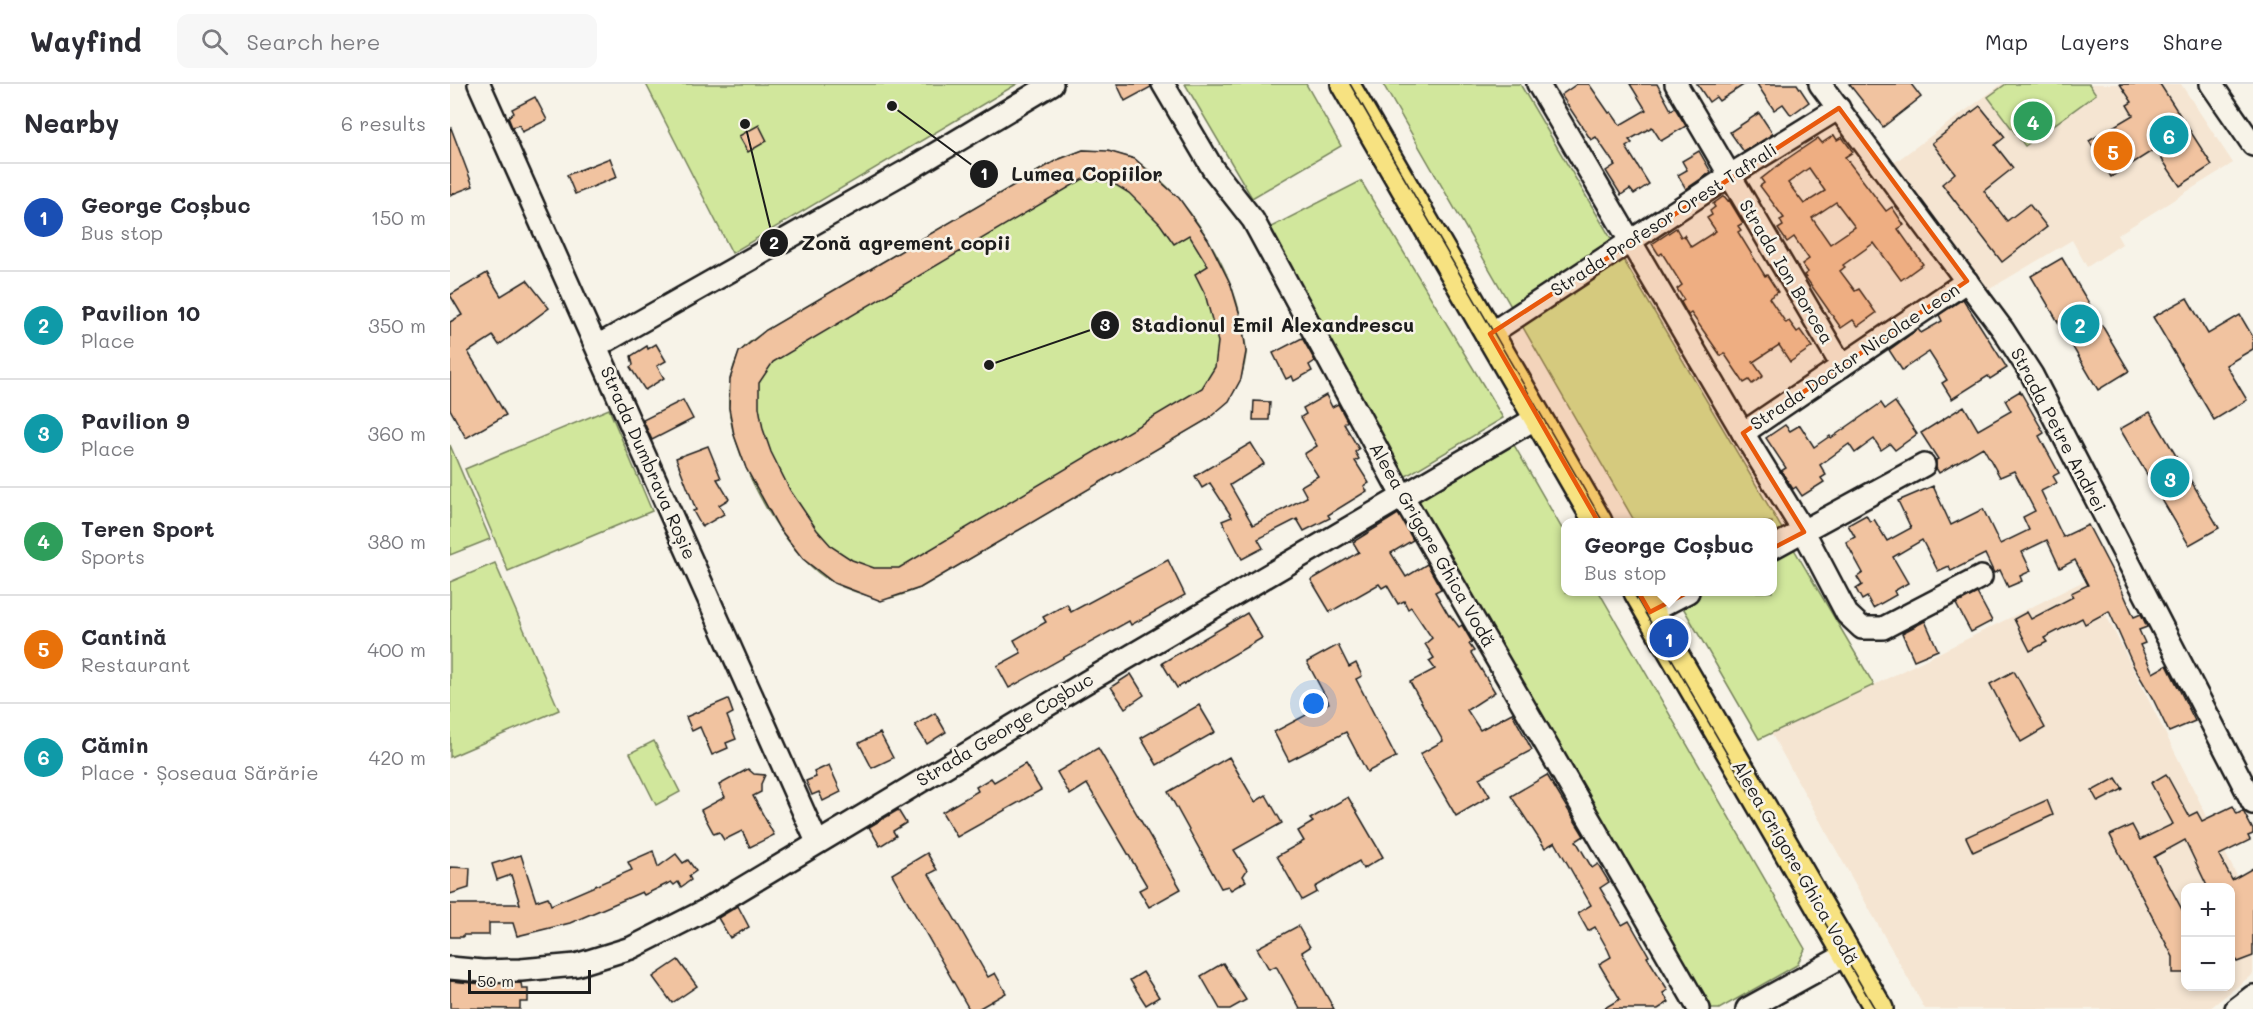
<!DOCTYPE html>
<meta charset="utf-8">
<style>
:root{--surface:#fff;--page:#f7f7f7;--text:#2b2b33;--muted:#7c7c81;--line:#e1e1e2;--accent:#d1495b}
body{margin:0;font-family:Mali,sans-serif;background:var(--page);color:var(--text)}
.controls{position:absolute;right:18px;bottom:18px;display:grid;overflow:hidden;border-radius:12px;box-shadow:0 3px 9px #0003}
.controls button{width:54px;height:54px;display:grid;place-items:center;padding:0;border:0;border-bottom:2px solid var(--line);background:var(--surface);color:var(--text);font:30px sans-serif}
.scale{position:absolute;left:18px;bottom:15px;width:123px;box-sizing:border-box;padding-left:6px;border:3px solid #1c1c1c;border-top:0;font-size:16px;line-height:21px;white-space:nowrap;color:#1c1c1c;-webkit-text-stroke:4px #f7f3e8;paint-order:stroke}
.you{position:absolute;left:864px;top:620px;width:21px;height:21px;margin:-15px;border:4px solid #fff;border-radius:50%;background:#1a73e8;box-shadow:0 0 0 9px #1a73e833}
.badge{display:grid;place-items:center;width:39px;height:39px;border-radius:50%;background:var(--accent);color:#fff;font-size:20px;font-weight:700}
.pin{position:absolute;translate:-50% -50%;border:3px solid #fff;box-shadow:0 2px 6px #0006}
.popup{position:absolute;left:1111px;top:434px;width:216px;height:78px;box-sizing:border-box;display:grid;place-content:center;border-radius:12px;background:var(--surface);filter:drop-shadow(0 2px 4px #0005);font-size:20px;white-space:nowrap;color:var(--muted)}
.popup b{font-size:22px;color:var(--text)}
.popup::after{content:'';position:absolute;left:50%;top:100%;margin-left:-12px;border:12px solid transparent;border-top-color:var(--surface)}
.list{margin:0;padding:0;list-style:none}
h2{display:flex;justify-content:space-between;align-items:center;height:78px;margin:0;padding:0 24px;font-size:26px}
h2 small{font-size:20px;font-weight:400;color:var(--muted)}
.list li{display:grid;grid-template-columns:39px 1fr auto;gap:18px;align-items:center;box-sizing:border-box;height:108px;padding:0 24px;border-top:2px solid var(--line)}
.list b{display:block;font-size:22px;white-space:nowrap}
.list p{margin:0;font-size:20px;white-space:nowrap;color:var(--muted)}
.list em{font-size:20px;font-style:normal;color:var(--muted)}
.icon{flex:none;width:33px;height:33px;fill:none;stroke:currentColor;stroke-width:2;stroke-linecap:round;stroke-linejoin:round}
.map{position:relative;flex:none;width:1803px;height:925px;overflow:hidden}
header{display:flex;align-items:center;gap:36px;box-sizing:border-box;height:84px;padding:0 30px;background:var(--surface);border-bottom:2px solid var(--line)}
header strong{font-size:28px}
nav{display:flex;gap:33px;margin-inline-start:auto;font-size:21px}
.search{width:420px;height:54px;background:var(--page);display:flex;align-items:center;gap:15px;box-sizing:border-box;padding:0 21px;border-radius:12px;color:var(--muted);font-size:22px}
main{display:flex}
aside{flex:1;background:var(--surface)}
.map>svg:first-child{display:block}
</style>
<header>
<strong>Wayfind</strong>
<div class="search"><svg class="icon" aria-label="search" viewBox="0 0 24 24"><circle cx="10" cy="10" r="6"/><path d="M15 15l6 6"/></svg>Search here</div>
<nav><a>Map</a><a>Layers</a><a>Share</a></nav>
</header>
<main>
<aside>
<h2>Nearby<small>6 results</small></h2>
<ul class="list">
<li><span class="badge" style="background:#1a4fb4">1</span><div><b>George Coșbuc</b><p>Bus stop</p></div><em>150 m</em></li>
<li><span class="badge" style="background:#0f9aa8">2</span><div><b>Pavilion 10</b><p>Place</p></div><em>350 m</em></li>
<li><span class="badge" style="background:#0f9aa8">3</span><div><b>Pavilion 9</b><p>Place</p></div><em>360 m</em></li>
<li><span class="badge" style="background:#2e9e5b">4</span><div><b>Teren Sport</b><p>Sports</p></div><em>380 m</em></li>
<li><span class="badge" style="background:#e8710a">5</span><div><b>Cantină</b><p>Restaurant</p></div><em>400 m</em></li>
<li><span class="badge" style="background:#0f9aa8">6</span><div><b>Cămin</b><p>Place · Șoseaua Sărărie</p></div><em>420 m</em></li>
</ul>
</aside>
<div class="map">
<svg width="1803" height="925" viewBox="0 0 1803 925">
<rect width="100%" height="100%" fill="#f7f3e8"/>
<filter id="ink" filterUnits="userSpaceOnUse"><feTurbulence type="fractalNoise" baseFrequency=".0167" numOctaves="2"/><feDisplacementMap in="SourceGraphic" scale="12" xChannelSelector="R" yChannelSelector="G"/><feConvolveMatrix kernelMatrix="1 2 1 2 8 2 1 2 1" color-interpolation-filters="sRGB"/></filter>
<g filter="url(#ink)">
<g fill="#f5e5d2" fill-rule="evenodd">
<path d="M 1552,0 L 1731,0 L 1783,79 L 1667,151 L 1672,160 L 1637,183 L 1622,156 L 1538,206 L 1441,81 Z"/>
<path d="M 1638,495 L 1803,824 L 1803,890 L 1759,925 L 1475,925 L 1321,649 L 1424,601 ZM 1736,804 L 1780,804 L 1780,902 L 1736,902 Z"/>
</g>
<g fill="#d1e79c" stroke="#76825c" stroke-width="1.5">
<path d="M 196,0 L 567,0 L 282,169 Z"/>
<path d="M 735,0 L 856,0 L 891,62 L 802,114 Z"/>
<path d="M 933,0 L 1070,0 L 1424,601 L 1309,655 L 1224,508 L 1322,508 L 1322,438 L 1185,438 Z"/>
<path d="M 1556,0 L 1639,0 L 1646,10 L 1575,62 L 1538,13 Z"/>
<path d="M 633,66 C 650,67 666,68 682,75 C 689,78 695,84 701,88 C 745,124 786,191 793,248 C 794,255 797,263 796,270 C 792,303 781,315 758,335 L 470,504 C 461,507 449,513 439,514 C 422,515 402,507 386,500 C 338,478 283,376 279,324 C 278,306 280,287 289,270 C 293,261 308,253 316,246 L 607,76 Z"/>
<path d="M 911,97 L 1053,334 L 953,394 L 819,144 Z"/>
<path d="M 159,325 L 202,427 L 58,487 L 15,385 Z"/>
<path d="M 0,361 L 40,455 L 0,471 Z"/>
<path d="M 1064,361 L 1115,450 L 1116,508 L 1149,508 L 1355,865 L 1347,881 L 1269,925 L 1261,925 L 968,417 Z"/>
<path d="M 45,479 L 109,626 L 0,673 L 0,498 Z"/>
<path d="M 204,657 L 230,708 L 206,721 L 180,669 Z"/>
</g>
<g fill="#f1c3a0" stroke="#1c1c1c" stroke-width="1.5" fill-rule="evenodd">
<path d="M 667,0 L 700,0 L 701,3 L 675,17 Z"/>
<path d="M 1127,0 L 1139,0 L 1159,29 L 1161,28 L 1170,41 L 1196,26 L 1180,0 L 1207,0 L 1221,26 L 1225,24 L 1236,42 L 1211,57 L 1202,43 L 1179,56 L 1182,59 L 1176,63 L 1199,100 L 1184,110 L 1180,105 L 1171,111 L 1156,87 L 1165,81 L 1146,53 L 1141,56 L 1111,11 Z"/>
<path d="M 1247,0 L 1295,0 L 1269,17 L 1266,13 L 1259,18 Z"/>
<path d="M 1307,0 L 1347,0 L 1359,18 L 1341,31 L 1333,20 L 1324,26 Z"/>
<path d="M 1399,0 L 1461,0 L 1471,13 L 1433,43 Z"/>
<path d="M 1670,0 L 1710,0 L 1762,81 L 1730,102 L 1705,65 L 1661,93 L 1639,57 L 1683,31 L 1677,21 L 1682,18 Z"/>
<path d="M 85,13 L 97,36 L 72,48 L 69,41 L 62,43 L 58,33 L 64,29 L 62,25 Z"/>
<path d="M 1530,22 L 1555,53 L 1545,61 L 1563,84 L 1534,107 L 1557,137 L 1579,120 L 1597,143 L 1552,178 L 1492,100 L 1505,89 L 1482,59 Z"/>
<path d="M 1309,29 L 1323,50 L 1294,68 L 1280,48 Z"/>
<path d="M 309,41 L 317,57 L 298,68 L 289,52 Z"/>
<path d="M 1,44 L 23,102 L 0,111 L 0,45 Z"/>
<path d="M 1384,51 L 1387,56 L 1392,53 L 1403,68 L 1395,73 L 1436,127 L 1442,123 L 1454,141 L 1448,145 L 1473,180 L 1451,196 L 1424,159 L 1393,181 L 1395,183 L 1390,187 L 1405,207 L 1409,205 L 1426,229 L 1408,242 L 1403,236 L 1391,244 L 1354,191 L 1358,188 L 1352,180 L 1359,175 L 1344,153 L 1337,158 L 1328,145 L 1333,142 L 1330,136 L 1334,134 L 1310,102 L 1314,99 L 1311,95 L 1334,77 L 1368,54 L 1372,59 ZM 1359,84 L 1375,107 L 1354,120 L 1338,99 ZM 1386,118 L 1405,143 L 1380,160 L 1362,134 Z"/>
<path d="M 633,66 L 658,67 L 685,75 L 729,114 L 758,155 L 781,201 L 792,238 L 796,268 L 791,295 L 779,317 L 758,335 L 470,504 L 431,517 L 384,499 L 353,475 L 329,444 L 296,384 L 284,351 L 279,324 L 280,295 L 289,268 L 316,246 L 429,180 L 607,76 ZM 633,95 L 661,98 L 679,109 L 710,140 L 724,160 L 739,151 L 758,182 L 745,190 L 755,210 L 768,258 L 765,283 L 752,304 L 449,484 L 424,484 L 402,476 L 382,463 L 367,446 L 340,406 L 321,368 L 313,345 L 309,323 L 309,299 L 323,278 Z"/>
<path d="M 1249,67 L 1261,88 L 1236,105 L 1228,91 L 1237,86 L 1232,77 Z"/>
<path d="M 160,74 L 167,93 L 125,110 L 117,91 Z"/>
<path d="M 1274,112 L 1278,117 L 1279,116 L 1293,139 L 1288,142 L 1291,146 L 1288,148 L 1315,192 L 1317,191 L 1328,208 L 1319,214 L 1336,239 L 1339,237 L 1347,248 L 1350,246 L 1362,263 L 1340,278 L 1329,261 L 1303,278 L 1313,292 L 1302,300 L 1299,296 L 1294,299 L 1274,269 L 1271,272 L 1241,229 L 1238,231 L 1231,218 L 1234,216 L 1227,205 L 1232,201 L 1212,169 L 1209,171 L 1202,160 L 1226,144 L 1231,153 L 1234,151 L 1241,163 L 1266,147 L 1257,134 L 1262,131 L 1260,127 L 1265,123 L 1263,120 Z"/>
<path d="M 1612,174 L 1679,287 L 1648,306 L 1581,192 Z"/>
<path d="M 37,189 L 51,212 L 77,196 L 99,224 L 49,261 L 43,252 L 18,268 L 56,331 L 16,354 L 0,325 L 0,238 L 12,231 L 0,211 Z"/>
<path d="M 1737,214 L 1758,250 L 1790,231 L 1803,253 L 1803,265 L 1776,281 L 1797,316 L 1764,336 L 1703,233 Z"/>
<path d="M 1513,215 L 1557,284 L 1540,295 L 1538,292 L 1502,315 L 1492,299 L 1497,296 L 1479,268 L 1452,286 L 1439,266 L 1468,245 L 1471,249 L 1492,237 L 1489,231 Z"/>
<path d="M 852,254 L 865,277 L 859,281 L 862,287 L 844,297 L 842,292 L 836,295 L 823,269 Z"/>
<path d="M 206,260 L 216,277 L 207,282 L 214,294 L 195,306 L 180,283 L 183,281 L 181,272 L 197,262 L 198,265 Z"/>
<path d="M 1570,307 L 1594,349 L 1589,352 L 1609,389 L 1603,392 L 1607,399 L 1591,407 L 1613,453 L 1638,441 L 1672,506 L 1684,533 L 1691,530 L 1697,543 L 1689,546 L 1695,559 L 1690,561 L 1703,589 L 1717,581 L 1745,637 L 1719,648 L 1703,615 L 1684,583 L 1659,527 L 1635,540 L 1632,534 L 1594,554 L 1597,558 L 1580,567 L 1564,535 L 1577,528 L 1581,535 L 1623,513 L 1621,509 L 1638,501 L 1625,476 L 1610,484 L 1597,456 L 1572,468 L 1581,487 L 1570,492 L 1572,497 L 1558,503 L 1550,486 L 1544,489 L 1535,470 L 1501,487 L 1499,482 L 1488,487 L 1472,456 L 1443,473 L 1458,499 L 1444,507 L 1446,511 L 1423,524 L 1417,513 L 1412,516 L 1406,505 L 1412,501 L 1407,493 L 1413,489 L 1396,458 L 1405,453 L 1398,441 L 1416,431 L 1420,438 L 1424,435 L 1437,457 L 1461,444 L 1448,417 L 1483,402 L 1501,441 L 1533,425 L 1550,460 L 1579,446 L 1573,433 L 1585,427 L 1564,387 L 1550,393 L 1533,363 L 1489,389 L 1486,384 L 1486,376 L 1488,375 L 1471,349 L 1514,322 L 1528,346 L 1561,327 L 1555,316 Z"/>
<path d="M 876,311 L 882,323 L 888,320 L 897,337 L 894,340 L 909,365 L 905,368 L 909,375 L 905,377 L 919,399 L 914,402 L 917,407 L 878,431 L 880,434 L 854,447 L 847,435 L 808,455 L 813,464 L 792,475 L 772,437 L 782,433 L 760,399 L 752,404 L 745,392 L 801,359 L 814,380 L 780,401 L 803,441 L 857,413 L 851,402 L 868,392 L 854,370 L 867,362 L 851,333 L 856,330 L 853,324 Z"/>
<path d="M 233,316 L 243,335 L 202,356 L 193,336 Z"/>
<path d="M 804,317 L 820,318 L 819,336 L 803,336 Z"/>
<path d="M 1445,318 L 1467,350 L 1445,366 L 1440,360 L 1431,366 L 1424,355 L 1405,369 L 1399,360 L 1370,381 L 1376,391 L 1371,394 L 1374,398 L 1352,412 L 1346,403 L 1343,405 L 1331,387 L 1336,384 L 1316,354 L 1335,341 L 1340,347 L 1350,341 L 1364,363 L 1380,352 L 1381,354 L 1431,319 L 1435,325 Z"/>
<path d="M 1700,328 L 1769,444 L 1739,461 L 1670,345 Z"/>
<path d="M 258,362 L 271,394 L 267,395 L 279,415 L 269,421 L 274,430 L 252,443 L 243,427 L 246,426 L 226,374 Z"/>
<path d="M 948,430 L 963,456 L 941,469 L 956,493 L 977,480 L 991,505 L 985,508 L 999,532 L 1000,531 L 1009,543 L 1012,541 L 1022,558 L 1019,560 L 1024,567 L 1021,569 L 1045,608 L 1017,626 L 1030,646 L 1062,629 L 1082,666 L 1029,694 L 1040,712 L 1006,732 L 970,670 L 993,657 L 960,598 L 985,585 L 979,577 L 984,574 L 975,560 L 982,554 L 961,523 L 958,525 L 954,517 L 948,520 L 937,501 L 932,504 L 929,500 L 880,528 L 861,496 L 909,468 L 903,458 Z"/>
<path d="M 718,476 L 735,511 L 681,541 L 679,537 L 559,604 L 547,582 L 571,569 L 564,556 L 596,538 L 593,533 L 617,520 L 621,528 Z"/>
<path d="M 1527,509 L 1542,537 L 1521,548 L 1506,520 Z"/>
<path d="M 797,529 L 812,554 L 727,604 L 712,579 Z"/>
<path d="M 1475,537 L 1488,566 L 1464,576 L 1452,549 Z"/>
<path d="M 888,561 L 899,583 L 906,579 L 912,592 L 906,595 L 946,673 L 917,688 L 896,648 L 839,677 L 824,648 L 879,619 L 857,578 Z"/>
<path d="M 1564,587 L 1595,644 L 1571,658 L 1540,600 Z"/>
<path d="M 681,590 L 694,611 L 675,624 L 661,603 Z"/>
<path d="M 278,615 L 283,629 L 277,632 L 286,655 L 276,659 L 278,664 L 262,671 L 250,643 L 242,647 L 236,633 Z"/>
<path d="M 749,621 L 765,648 L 707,681 L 691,654 Z"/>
<path d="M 485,629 L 496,648 L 477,660 L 465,641 Z"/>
<path d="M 430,649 L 443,674 L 422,684 L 409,659 Z"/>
<path d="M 648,664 L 731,805 L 699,823 L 689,806 L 697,802 L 637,700 L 620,711 L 607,688 Z"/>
<path d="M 779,673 L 805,718 L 816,711 L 832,739 L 784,766 L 797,786 L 793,792 L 796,797 L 781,806 L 778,802 L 771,804 L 718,708 Z"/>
<path d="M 575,680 L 591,706 L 507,753 L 492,728 L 528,707 L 526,703 L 541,694 L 544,698 Z"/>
<path d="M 379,681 L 391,708 L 373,717 L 369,708 L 362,711 L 356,697 L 366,693 L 364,688 Z"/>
<path d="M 298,685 L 304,690 L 315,691 L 311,700 L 311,708 L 303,712 L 324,751 L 300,763 L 292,747 L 274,756 L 269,748 L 264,750 L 251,726 L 275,713 L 269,701 Z"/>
<path d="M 1716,690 L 1739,732 L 1747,728 L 1752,737 L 1783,722 L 1787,730 L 1793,727 L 1803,746 L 1803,750 L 1798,752 L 1800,756 L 1769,771 L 1782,796 L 1803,784 L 1803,872 L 1787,878 L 1780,867 L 1780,804 L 1758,804 L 1735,756 L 1704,773 L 1736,833 L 1736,889 L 1723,889 L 1723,873 L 1660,751 L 1682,741 L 1690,756 L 1723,740 L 1701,699 Z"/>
<path d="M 1097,691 L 1134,752 L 1126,757 L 1142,784 L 1148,780 L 1159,798 L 1150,804 L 1172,841 L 1179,837 L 1199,872 L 1197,873 L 1218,906 L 1213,909 L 1219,918 L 1208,925 L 1153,925 L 1170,915 L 1149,880 L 1161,873 L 1158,866 L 1145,843 L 1138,847 L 1128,829 L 1141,821 L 1105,758 L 1095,764 L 1061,712 Z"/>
<path d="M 1666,694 L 1673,705 L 1648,718 L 1642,707 Z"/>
<path d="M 898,713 L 933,773 L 913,785 L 909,777 L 865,803 L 867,808 L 852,816 L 827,772 L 854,757 L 848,747 L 863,738 L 860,735 Z"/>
<path d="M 1597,716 L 1603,731 L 1523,768 L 1516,753 Z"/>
<path d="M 448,726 L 456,739 L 443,747 L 446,752 L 430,762 L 419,743 Z"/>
<path d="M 203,767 L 208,783 L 226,770 L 233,779 L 238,776 L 246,787 L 239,792 L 241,796 L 231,803 L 228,798 L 224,801 L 221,798 L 194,811 L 192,808 L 120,839 L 67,852 L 63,839 L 39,839 L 39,851 L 13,851 L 13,853 L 0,853 L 0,820 L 70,820 L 61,791 L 47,796 L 42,780 L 71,771 L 86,817 L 98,813 L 101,821 L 182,786 L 178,778 Z"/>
<path d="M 477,769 L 487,786 L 479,790 L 538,893 L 545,889 L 556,909 L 528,925 L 519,925 L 442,790 Z"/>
<path d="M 0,783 L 20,784 L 19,804 L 0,810 Z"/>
<path d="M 288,822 L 299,843 L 280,854 L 268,834 Z"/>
<path d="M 848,842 L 860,863 L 852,868 L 884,925 L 850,925 L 826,882 L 819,885 L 807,864 Z"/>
<path d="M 228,876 L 247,902 L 222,919 L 203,893 Z"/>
<path d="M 773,879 L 796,916 L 780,925 L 770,925 L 751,892 Z"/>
<path d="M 693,888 L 709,913 L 696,921 L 680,896 Z"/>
<path d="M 0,897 L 33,900 L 71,899 L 72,905 L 78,905 L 78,918 L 70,918 L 70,925 L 0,924 Z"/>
</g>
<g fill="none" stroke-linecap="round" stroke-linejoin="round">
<g stroke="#1c1c1c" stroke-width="26">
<g id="minor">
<path d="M 29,0 L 367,758"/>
<path d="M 713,0 L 763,85 L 803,136 L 953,413 L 1249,925"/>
<path d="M 1088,0 L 1293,349 L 1354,448 L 1397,530 L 1412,544 L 1433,544 L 1531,493"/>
<path d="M 1226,0 L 1392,282"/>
<path d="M 1370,0 L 1553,246 L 1582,291 L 1803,719"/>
<path d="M 1761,0 L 1803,61"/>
<path d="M 1040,250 L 1279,92 L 1389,24"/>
<path d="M 147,260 L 158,256 L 460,85 L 602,0"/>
<path d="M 1293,349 L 1517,197"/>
<path d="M 1322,464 L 1474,381"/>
<path d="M 1200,528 L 1238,508"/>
<path d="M 0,884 L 33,887 L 71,886 L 126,881 L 181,864 L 256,826 L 638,597 L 1088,333"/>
<path d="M 1297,925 L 1397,870"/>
<path d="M 1786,925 L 1803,912"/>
</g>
</g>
<g stroke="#1c1c1c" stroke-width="32">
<g id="major">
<path d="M 895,0 L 1148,438"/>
<path d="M 1188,508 L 1429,925"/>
</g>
</g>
<use href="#minor" stroke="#f7f3e8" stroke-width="21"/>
<use href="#major" stroke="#f7e281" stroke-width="27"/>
<g stroke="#1c1c1c" stroke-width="1.5">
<path d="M 900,0 L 1153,438"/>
<path d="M 1183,508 L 1425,925"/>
</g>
</g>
</g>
<path fill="#e8590c" fill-opacity="0.2" stroke="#e8590c" stroke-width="4.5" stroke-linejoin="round" d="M 1389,24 L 1517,197 L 1293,349 L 1354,448 L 1200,528 L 1040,250 Z"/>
<g text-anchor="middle" stroke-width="5" stroke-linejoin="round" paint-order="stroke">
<g font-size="18" fill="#1c1c1c" stroke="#f7f3e8">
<text transform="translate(1214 136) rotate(-33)" y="6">Strada Profesor Orest Tafrali</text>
<text transform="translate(1336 188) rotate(59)" y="6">Strada Ion Borcea</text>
<text transform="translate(1405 273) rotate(-34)" y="6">Strada Doctor Nicolae Leon</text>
<text transform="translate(1608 346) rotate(62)" y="6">Strada Petre Andrei</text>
<text transform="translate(198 379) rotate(66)" y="6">Strada Dumbrava Roșie</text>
<text transform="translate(982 461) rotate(60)" y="6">Aleea Grigore Ghica Vodă</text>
<text transform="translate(555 646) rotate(-31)" y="6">Strada George Coșbuc</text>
<text transform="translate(1345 779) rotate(60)" y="6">Aleea Grigore Ghica Vodă</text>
</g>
</g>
<path fill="none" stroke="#1c1c1c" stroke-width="2" d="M442 22L534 90M295 40L324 159M539 281L655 241"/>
<g fill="#1c1c1c" stroke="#f7f3e8" stroke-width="2">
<circle cx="442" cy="22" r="6"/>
<circle cx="295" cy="40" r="6"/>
<circle cx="539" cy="281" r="6"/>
<circle cx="534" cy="90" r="15"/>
<circle cx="324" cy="159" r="15"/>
<circle cx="655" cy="241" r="15"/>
</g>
<g font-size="18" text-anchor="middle" font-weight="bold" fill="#fff">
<text x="534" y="96">1</text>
<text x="324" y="165">2</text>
<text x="655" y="247">3</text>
</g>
<g font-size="20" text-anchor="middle" font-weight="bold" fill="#1c1c1c" stroke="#f7f3e8" stroke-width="5" stroke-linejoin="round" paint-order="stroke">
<text x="637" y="97">Lumea Copiilor</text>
<text x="456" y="166">Zonă agrement copii</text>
<text x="823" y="248">Stadionul Emil Alexandrescu</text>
</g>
</svg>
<div class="controls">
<button>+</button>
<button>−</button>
</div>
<div class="scale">50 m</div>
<div class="you"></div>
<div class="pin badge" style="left:1219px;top:554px;background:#1a4fb4">1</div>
<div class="popup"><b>George Coșbuc</b>Bus stop</div>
<div class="pin badge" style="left:1630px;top:240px;background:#0f9aa8">2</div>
<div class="pin badge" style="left:1720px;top:394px;background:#0f9aa8">3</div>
<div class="pin badge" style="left:1583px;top:37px;background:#2e9e5b">4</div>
<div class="pin badge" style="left:1663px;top:67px;background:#e8710a">5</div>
<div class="pin badge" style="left:1719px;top:51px;background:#0f9aa8">6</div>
</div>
</main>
